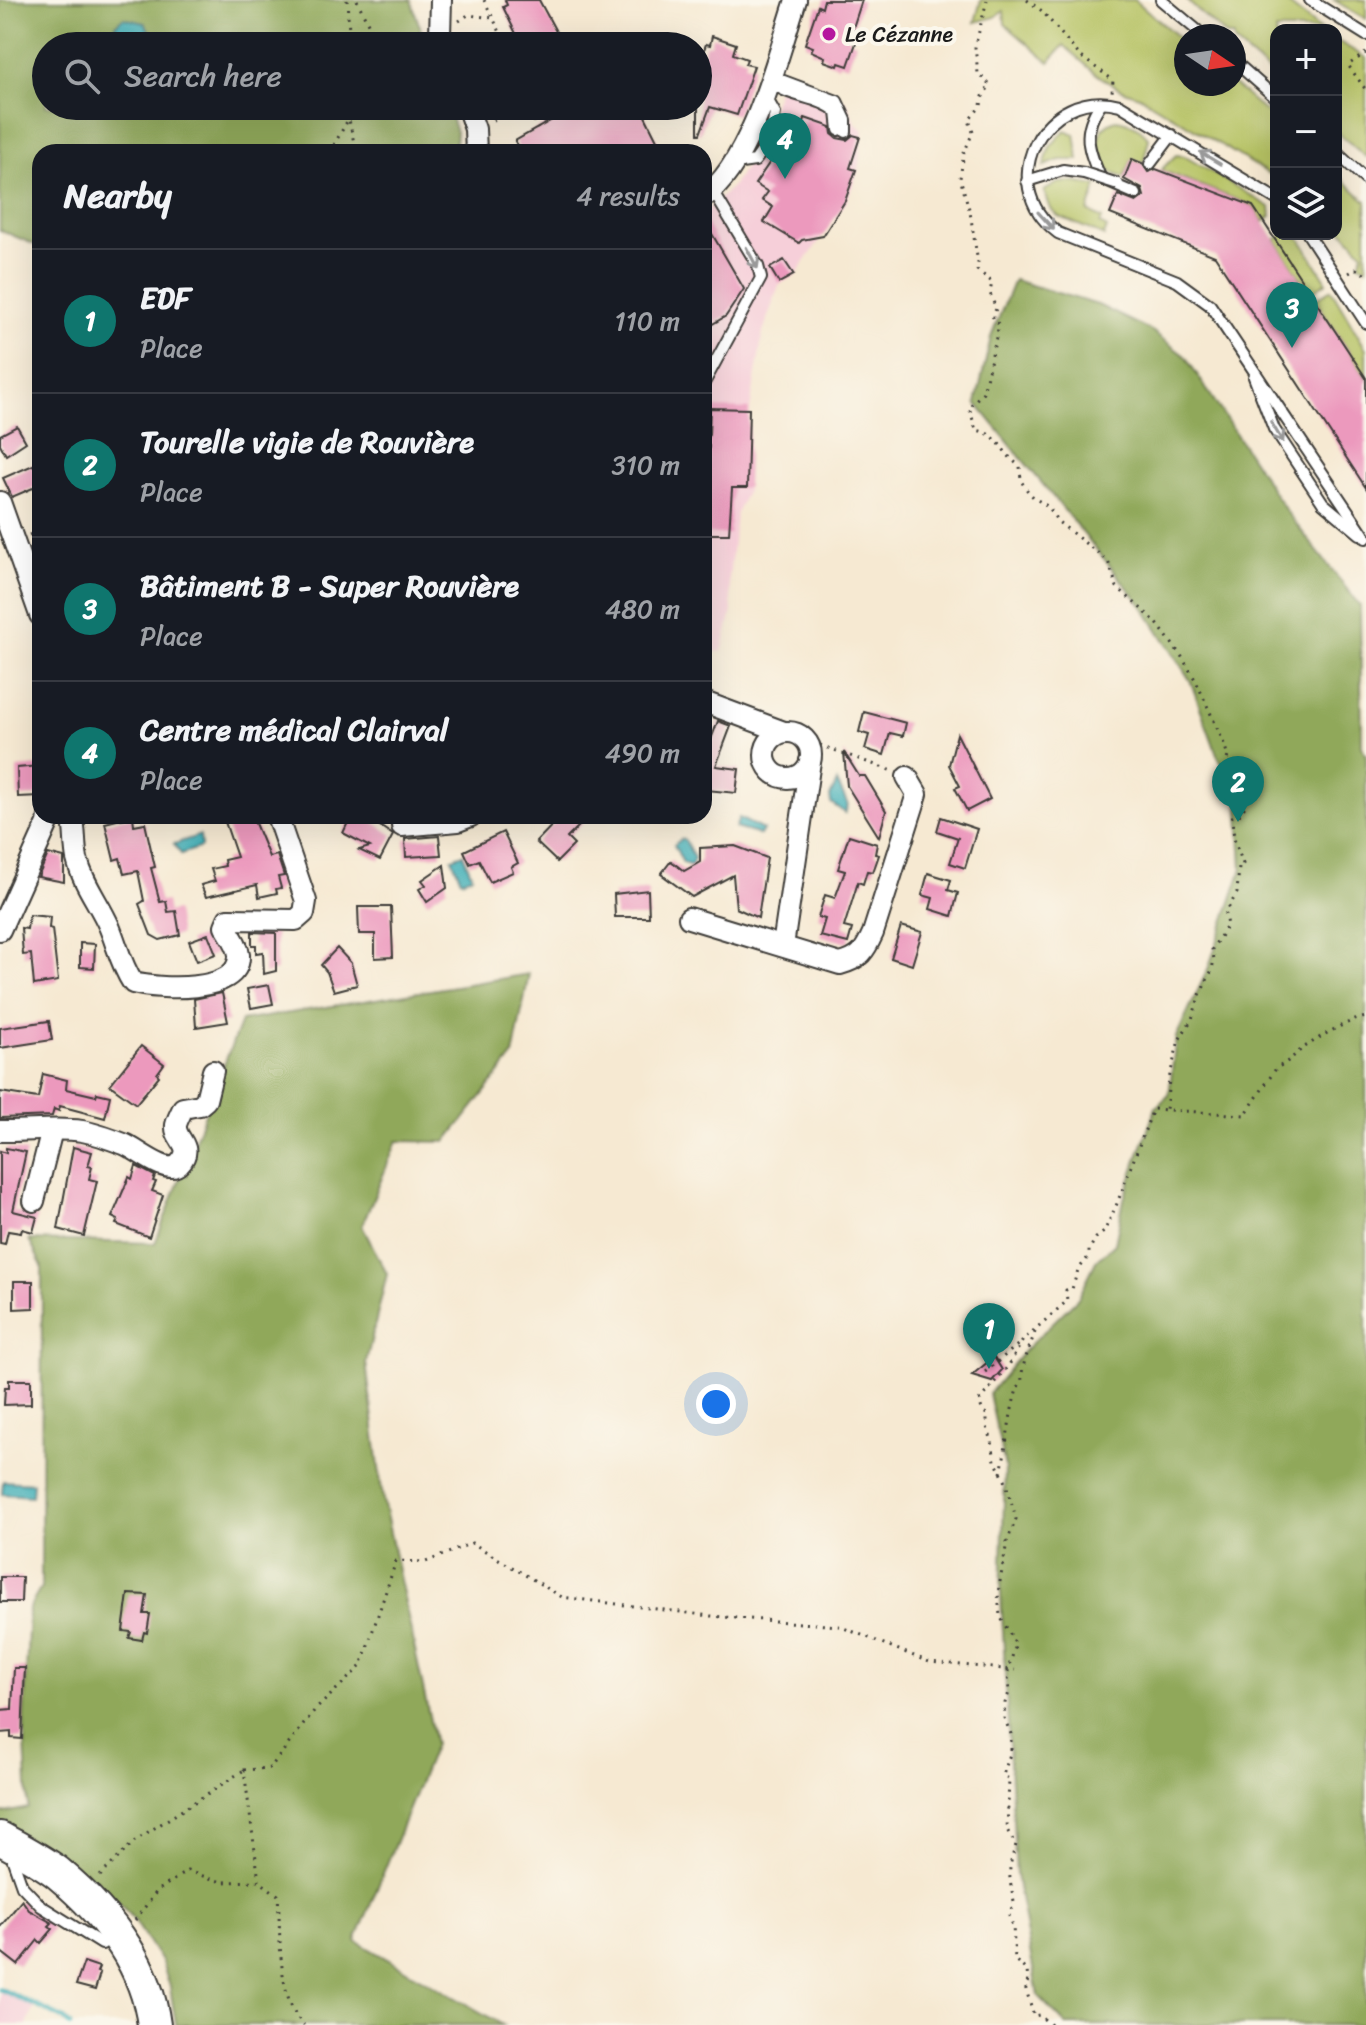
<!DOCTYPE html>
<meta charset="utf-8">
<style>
:root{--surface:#171b24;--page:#242831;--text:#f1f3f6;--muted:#9ea1a6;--line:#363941;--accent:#0f766e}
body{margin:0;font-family:Sriracha,sans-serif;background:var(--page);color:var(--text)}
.controls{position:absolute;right:24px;top:24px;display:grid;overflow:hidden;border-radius:16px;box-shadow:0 8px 32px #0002}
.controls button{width:72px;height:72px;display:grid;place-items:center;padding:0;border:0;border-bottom:2px solid var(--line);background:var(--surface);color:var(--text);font:40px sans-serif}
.compass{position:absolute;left:1174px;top:24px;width:72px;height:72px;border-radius:50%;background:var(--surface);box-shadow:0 8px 32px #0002;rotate:103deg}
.you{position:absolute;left:716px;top:1404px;width:28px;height:28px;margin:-20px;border:6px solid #fff;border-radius:50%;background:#1a73e8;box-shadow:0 0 0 12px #1a73e833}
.badge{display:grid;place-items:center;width:52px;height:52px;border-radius:50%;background:var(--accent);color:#fff;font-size:26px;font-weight:700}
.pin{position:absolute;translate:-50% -66px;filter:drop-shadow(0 2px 4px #0008)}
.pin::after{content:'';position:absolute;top:42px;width:28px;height:24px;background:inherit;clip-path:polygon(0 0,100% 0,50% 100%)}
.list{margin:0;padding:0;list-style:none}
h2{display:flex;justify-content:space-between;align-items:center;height:104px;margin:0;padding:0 32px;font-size:34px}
h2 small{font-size:26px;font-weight:400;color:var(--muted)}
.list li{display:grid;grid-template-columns:52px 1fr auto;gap:24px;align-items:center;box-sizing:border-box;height:144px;padding:0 32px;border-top:2px solid var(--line)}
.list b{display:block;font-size:30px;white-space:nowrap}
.list p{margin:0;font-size:26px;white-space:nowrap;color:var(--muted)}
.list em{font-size:26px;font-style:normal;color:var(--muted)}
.icon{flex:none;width:44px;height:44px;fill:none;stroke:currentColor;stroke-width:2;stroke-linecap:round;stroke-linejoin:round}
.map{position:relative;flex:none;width:1366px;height:2025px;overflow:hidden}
.search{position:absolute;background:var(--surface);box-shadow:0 8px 32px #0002;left:32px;top:32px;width:680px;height:88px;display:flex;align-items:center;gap:20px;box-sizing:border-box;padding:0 28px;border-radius:44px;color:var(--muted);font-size:30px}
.panel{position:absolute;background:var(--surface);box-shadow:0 8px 32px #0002;left:32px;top:144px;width:680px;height:680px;border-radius:24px}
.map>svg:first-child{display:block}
</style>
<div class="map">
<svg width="1366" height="2025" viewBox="0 0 1366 2025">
<rect width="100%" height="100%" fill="#fbf7ec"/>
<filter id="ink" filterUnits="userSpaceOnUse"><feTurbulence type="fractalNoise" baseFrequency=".0125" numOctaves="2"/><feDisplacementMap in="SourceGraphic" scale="16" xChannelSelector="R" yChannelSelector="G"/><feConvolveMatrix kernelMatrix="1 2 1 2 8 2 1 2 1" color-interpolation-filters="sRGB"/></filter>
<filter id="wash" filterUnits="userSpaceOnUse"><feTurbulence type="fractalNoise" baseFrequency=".006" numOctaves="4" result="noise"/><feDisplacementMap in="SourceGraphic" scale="32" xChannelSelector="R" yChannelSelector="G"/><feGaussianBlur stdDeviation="1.8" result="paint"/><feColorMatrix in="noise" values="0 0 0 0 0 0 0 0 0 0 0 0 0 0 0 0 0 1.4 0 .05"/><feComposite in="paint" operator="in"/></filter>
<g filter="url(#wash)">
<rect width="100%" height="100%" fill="#f6e9d2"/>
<g fill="#f6cfd9">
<path d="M 783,76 L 837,95 L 848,104 L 855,123 L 863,130 L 858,171 L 847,201 L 796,275 L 779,285 L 763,332 L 750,410 L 747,489 L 736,514 L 729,578 L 732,611 L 722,652 L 704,651 L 704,213 L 731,188 L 757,149 Z"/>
<path d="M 0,1987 L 35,2006 L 27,2025 L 0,2025 Z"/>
</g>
<g fill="#b6c264" stroke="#696f40" stroke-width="2">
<path d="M 981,0 L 1135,0 L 1186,44 L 1186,84 L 1233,84 L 1276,121 L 1276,178 L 1139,96 C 1108,87 1087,67 1064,45 L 1049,62 L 1005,24 L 1004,11 L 995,17 L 975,22 Z"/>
<path d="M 1186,0 L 1283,0 L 1321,30 L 1276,30 L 1276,78 L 1234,42 L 1234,36 L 1227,36 Z"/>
<path d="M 1334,0 L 1366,0 L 1366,19 Z"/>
<path d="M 1336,40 L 1366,58 L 1366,157 L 1336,131 Z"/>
<path d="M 1116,120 C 1129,122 1142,128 1149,139 L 1143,163 L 1132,160 L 1124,178 L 1107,170 C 1098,152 1091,128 1116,120 Z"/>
<path d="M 1065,130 L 1075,134 L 1079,160 L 1060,160 L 1044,166 L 1050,147 Z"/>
<path d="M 1176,155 L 1184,156 L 1270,207 L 1271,216 L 1263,222 L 1253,206 L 1161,170 Z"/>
<path d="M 1336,173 L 1366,201 L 1366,267 L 1359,263 L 1363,253 L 1336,223 Z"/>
<path d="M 1072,182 L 1097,186 L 1088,211 L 1102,219 L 1100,224 L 1107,228 L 1104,236 L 1058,216 L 1051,209 L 1044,191 L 1058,183 Z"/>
<path d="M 1284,234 L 1296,234 L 1300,238 L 1327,282 L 1310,293 L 1275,240 Z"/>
<path d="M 1331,289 L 1366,349 L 1366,378 L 1315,300 Z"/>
</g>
<g fill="#90a85a" stroke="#56623b" stroke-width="2">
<path d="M 0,0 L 411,0 L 426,46 L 46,46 L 46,106 L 447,106 L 456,132 L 454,152 L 40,152 L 40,247 L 0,230 Z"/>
<path d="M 1014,280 L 1098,305 L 1152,331 L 1185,356 L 1286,511 L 1360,606 L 1362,746 L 1366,756 L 1366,2025 L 1066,2025 L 1038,1996 L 1016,1875 L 1001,1595 L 1005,1467 L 989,1394 L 1025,1350 L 1078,1298 L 1096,1261 L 1115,1244 L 1124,1199 L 1139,1154 L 1156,1107 L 1169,1095 L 1176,1037 L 1208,969 L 1242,869 L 1238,791 L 1218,757 L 1190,680 L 1142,605 L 976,403 L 991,337 Z"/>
<path d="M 529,974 L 513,1056 L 446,1142 L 397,1141 L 362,1226 L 387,1274 L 366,1362 L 383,1500 L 435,1744 L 356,1941 L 503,2025 L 176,2025 L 170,1987 L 162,1963 L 135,1921 L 114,1897 L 84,1874 L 0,1822 L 0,1814 L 28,1808 L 24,1718 L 29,1608 L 41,1588 L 42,1266 L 29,1240 L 155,1243 L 241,1021 Z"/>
</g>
<g fill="#3cadb6" stroke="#2c6469" stroke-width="2">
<path d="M 123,18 L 145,23 L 155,41 L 150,43 L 143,38 L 118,33 L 115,25 Z"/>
<path d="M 837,782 L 848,805 L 845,813 L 831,803 L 830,797 Z"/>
<path d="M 739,818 L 763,830 L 760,835 L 735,828 Z"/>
<path d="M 200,835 L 201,847 L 181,854 L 174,844 Z"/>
<path d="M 681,839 L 685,840 L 694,858 L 691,866 L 683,863 L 674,845 Z"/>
<path d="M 463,854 L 472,876 L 461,880 L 452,858 Z"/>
<path d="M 3,1481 L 33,1483 L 32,1496 L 2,1494 Z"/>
</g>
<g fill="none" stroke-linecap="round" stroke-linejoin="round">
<path stroke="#3cadb6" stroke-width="5" d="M 0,1989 L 64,2019 L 70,2025"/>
</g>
<g id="blocks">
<g fill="#ec99bd">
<path d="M 505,0 L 539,0 L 560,39 L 557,41 L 560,46 L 522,46 L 503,7 L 507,5 Z"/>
<path d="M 824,0 L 862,0 L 849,40 L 856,43 L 848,66 L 839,63 L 838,66 L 824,61 L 825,57 L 811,51 L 813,47 L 805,44 L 818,6 L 822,8 Z"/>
<path d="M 712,36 L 736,44 L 733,54 L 747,59 L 745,64 L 754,66 L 737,115 L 710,107 L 700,134 L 698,134 L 698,68 L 706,44 L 710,45 Z"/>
<path d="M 552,106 L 640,106 L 663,152 L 520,152 L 515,141 L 557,117 Z"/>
<path d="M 805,118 L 831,127 L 832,134 L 837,138 L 847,140 L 853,135 L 860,137 L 850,168 L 856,170 L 845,201 L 823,236 L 802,240 L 799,243 L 764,222 L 773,207 L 762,200 L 768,192 L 755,184 L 776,153 L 788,122 L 803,127 Z"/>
<path d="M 1132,159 L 1142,163 L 1148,172 L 1156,169 L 1253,206 L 1366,378 L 1366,488 L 1215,256 L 1110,214 L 1118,195 L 1136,202 L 1144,196 L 1142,189 L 1124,179 Z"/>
<path d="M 704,220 L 744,289 L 726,316 L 704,329 Z"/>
<path d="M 784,260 L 794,275 L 779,283 L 770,268 Z"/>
<path d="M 710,408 L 749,409 L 747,488 L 732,488 L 729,534 L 707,534 L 708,484 L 704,484 L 704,480 L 708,475 L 709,446 L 704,446 L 704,443 L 709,435 Z"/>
<path d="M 17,426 L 26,442 L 6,455 L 0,444 L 0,435 Z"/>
<path d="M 40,462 L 40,485 L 12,497 L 3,478 Z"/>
<path d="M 864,712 L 906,723 L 903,736 L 890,733 L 884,755 L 865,749 L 869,735 L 859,732 Z"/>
<path d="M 718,721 L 731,726 L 716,766 L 739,769 L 736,793 L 707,790 L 704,794 L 704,758 Z"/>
<path d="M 957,734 L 990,799 L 967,811 L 955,788 L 960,786 L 949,765 Z"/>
<path d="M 844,752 L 859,776 L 865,776 L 886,811 L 879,837 L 847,786 Z"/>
<path d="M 39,766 L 40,796 L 18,797 L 17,768 Z"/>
<path d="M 133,816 L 134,825 L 145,823 L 155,867 L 151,868 L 160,902 L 166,901 L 168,912 L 176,911 L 180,935 L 160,940 L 151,935 L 139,904 L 144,901 L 138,871 L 124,874 L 120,858 L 114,860 L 105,823 Z"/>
<path d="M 223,816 L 252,816 L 269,857 L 277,855 L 284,876 L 278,877 L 281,888 L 276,889 L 277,893 L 259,897 L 257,885 L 206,897 L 201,885 L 215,881 L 211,869 L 225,866 L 224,860 L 237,857 Z"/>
<path d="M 351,816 L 365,816 L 393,835 L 380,860 L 359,850 L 370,847 L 343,833 Z"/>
<path d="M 561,816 L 589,816 L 567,838 L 574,845 L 557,862 L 536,842 Z"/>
<path d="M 941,817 L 977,829 L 965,868 L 950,863 L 958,838 L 937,831 Z"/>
<path d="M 503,832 L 518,863 L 511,867 L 513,872 L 490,882 L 479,860 L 470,864 L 464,851 Z"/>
<path d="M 849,835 L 877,844 L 875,854 L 879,855 L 873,872 L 867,871 L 863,884 L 858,882 L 844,927 L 852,929 L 848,943 L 820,936 L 825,919 L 818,917 L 825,895 L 835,898 L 845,871 L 838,869 Z"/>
<path d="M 439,836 L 441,855 L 406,857 L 405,839 Z"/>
<path d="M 735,846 L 767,858 L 758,918 L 736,908 L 733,875 L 692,897 L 661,874 L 671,861 L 684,871 L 700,862 L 700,848 Z"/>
<path d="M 48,854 L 64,858 L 64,882 L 38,877 Z"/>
<path d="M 444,865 L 447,888 L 427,902 L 419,889 L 426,885 L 422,880 Z"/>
<path d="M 928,873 L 951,880 L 948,890 L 958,893 L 952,916 L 930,909 L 933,898 L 922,895 Z"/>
<path d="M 648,890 L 649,917 L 615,917 L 614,894 Z"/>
<path d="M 358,907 L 391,907 L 393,957 L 375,958 L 375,934 L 359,934 Z"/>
<path d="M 29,915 L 50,917 L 49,928 L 52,929 L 58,981 L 34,985 L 31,954 L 23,955 L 21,928 L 27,929 Z"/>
<path d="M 901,926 L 922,932 L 912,965 L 891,958 Z"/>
<path d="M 252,932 L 276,933 L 276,971 L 264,974 L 263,952 L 256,953 L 256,945 L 252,945 Z"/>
<path d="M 208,934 L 216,954 L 197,961 L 189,941 Z"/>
<path d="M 80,943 L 95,944 L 94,968 L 80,967 Z"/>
<path d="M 337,948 L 351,963 L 357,985 L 334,991 L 327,972 L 321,965 Z"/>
<path d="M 269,985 L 273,1004 L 251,1008 L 247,989 Z"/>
<path d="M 222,993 L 228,1022 L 196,1027 L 194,999 Z"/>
<path d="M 49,1021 L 52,1040 L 0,1048 L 0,1028 Z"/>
<path d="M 141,1046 L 164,1064 L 157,1074 L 159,1076 L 136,1104 L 110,1085 Z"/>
<path d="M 43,1074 L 67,1080 L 66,1089 L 96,1096 L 97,1093 L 110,1096 L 105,1118 L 60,1106 L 59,1111 L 54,1109 L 52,1116 L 0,1118 L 0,1092 L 38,1098 Z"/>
<path d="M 73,1147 L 92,1152 L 88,1166 L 92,1167 L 89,1179 L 97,1181 L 84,1236 L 58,1229 Z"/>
<path d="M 6,1148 L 26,1152 L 13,1211 L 37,1217 L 33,1232 L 22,1229 L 21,1233 L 8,1231 L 5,1244 L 0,1243 L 0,1151 L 6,1153 Z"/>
<path d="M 136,1166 L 155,1176 L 153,1181 L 156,1182 L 152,1191 L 163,1195 L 149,1237 L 116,1224 L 118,1220 L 112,1217 L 129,1177 L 132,1179 Z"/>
<path d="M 14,1281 L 33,1281 L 33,1308 L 14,1309 Z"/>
<path d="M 994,1357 L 1002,1370 L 992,1381 L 972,1375 Z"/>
<path d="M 9,1380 L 31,1380 L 31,1404 L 4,1405 L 5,1387 L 9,1387 Z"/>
<path d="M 0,1577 L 22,1577 L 21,1602 L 0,1602 Z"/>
<path d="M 128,1594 L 147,1595 L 144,1614 L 150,1614 L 147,1633 L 144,1632 L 142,1640 L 129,1638 L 131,1632 L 123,1631 Z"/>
<path d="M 14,1668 L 25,1668 L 22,1739 L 11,1738 L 11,1732 L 0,1733 L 0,1710 L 12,1709 Z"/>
<path d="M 22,1900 L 29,1910 L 52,1923 L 49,1926 L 53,1929 L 41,1943 L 38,1940 L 18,1965 L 0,1951 L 0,1927 Z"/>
<path d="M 84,1962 L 99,1967 L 97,1972 L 100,1973 L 95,1990 L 76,1985 Z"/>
</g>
</g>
</g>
<g filter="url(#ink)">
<use href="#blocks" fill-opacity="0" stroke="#3d3b37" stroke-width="2"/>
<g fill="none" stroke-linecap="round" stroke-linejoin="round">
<g stroke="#3d3b37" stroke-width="14">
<g id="lane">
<path d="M 1161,0 L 1204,36"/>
<path d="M 1310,0 L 1366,35"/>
<path d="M 1234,61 L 1276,98"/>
<path d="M 769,81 L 781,80 L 837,101 L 846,120 L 846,132"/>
<path d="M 771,82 C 789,98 819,96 837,112 L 839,130"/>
<path d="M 1101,103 C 1081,132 1088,149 1101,179 L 1136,194"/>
<path d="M 1336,152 L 1366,180"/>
<path d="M 734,164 L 755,161 L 770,140 L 775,113 L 766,97"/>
<path d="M 1150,164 L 1172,135"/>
<path d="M 1027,181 L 1063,170 L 1084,173"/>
<path d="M 1276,199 L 1120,105 C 1046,85 991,182 1058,233 L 1177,281 L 1210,305 L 1366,538"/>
<path d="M 1308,234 L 1366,323"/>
<path d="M 1254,377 L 1274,429 L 1323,503 L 1360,534"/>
<path d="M 704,383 L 761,278 L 758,266 L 713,191"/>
<path d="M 10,1852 L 22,1886 L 41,1906 L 102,1944"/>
</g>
</g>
<g stroke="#3d3b37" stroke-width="24">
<g id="street">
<path d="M 441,0 L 440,35 L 443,46"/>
<path d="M 467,106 L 475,129 L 476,152"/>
<path d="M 704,197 C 752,163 778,55 796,0"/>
<path d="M 0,502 L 40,615"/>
<path d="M 704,702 L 784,732"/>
<circle cx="788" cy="755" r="23"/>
<path d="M 72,816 C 76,830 74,844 77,859 C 83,884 99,903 109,926 C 117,945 121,965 133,983 C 157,989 241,995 239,955 C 238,944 230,935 225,926 L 228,919 L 296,920 L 304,913 L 306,901 L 277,816"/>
<path d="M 402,826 L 458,821 L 471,816"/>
<path d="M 689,918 L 840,964 C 860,959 865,951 873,933 L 917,794 L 907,777"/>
<path d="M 0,930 L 48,823 L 49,816"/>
<path d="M 783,946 L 810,761"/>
<path d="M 0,1131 C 27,1132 55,1127 82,1131 C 95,1133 110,1139 124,1144 C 137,1149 167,1176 179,1164 C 196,1146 174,1140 176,1125 C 177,1120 181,1113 183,1108 L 200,1105 L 206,1100 L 213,1071"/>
<path d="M 34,1201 L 52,1130"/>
</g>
</g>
<g stroke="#3d3b37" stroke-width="36">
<path id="primary" d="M 0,1838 C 19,1849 41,1860 58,1873 C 105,1912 146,1963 154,2025"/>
</g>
<g stroke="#3d3b37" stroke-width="3" stroke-dasharray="2 6" stroke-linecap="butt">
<path d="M 347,0 L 350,46"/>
<path d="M 357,0 L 371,30 L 387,46"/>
<path d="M 484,0 L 493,18"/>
<path d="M 987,0 L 975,47 L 978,73 L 990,85 L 982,98 L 981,106 L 969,120 L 973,132 L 964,153 L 960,178 L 970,212 L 978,263 L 977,270 L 992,282 L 990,293 L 996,309 L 992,316 L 999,325 L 983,392 L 969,407 L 976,430 C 1001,434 1000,453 1020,466 L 1021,481 L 1027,490 L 1034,498 L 1049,507 L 1057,521 L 1108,561 L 1117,587 L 1156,622 L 1182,657 L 1196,681 L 1223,741 L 1228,756 L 1224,774 L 1236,790 L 1244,808 L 1241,814 L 1232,817 L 1234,839 L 1243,864 L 1239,867 L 1237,893 L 1225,914 L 1227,926 L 1212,949 L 1214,959 L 1212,970 L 1199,997 L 1192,1019 L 1179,1040 L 1169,1079 L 1166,1110"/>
<path d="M 1027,0 L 1042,11 L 1080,56 L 1113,80 L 1112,93"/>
<path d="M 459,21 L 468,15 L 493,18 L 507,46"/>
<path d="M 1366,53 L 1348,65 L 1366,90"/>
<path d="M 346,106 L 356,152"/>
<path d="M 527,106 L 538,129"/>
<path d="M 493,120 L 526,106"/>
<path d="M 330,152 L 349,118"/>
<path d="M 1349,273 L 1356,269 L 1366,275"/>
<path d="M 29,535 L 40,531"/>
<path d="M 820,745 L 892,771"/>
<path d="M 985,1372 L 1020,1343"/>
<path d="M 1001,1473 C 1006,1453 1011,1393 1022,1380 C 1020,1369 1031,1344 1035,1332"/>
<path d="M 100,1876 L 136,1840 L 244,1770"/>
<path d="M 259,1881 L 244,1770 L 270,1768 L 314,1711 L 361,1666 L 396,1561 L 426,1562 L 472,1543 L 562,1597 L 711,1616 L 839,1626 L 929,1662 L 1015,1670"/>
<path d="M 135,1920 L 157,1891 L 187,1871 L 222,1882 L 259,1881 L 278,1895 C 281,1933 276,1997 304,2025"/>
<path d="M 1051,2025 L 1039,2015 L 1034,2016 L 1025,1986 L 1028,1981 L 1027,1971 L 1015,1960 L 1013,1926 L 1009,1915 L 1014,1902 C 1009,1877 1007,1870 1016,1845 L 1007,1830 L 1009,1779 L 1003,1775 L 1011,1751 L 1011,1734 L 1004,1718 L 1005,1703 L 1009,1693 L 1008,1669 L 1016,1645 L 1000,1616 L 998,1593 L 1007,1542 L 1016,1519 L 1005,1480 L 995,1461 L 992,1441 L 987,1427 L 987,1414 L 983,1412 L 979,1401 L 1009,1365 L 1023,1340 L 1067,1301 L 1066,1290 L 1072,1289 L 1078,1270 L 1089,1256 L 1089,1250 L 1096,1238 L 1104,1232 L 1116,1206 L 1153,1109 L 1245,1115 L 1277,1067 C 1288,1064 1297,1051 1308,1045 C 1325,1034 1346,1021 1366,1017"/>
</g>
<use href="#lane" stroke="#fff" stroke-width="10"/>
<use href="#street" stroke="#fff" stroke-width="20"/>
<use href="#primary" stroke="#fff" stroke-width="32"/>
<g stroke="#3d3b37" stroke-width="14" stroke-linecap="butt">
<path id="lane-bridge" d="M 1084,173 L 1118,184"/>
</g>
<use href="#lane-bridge" stroke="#fff" stroke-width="10"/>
</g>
<defs><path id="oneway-shaft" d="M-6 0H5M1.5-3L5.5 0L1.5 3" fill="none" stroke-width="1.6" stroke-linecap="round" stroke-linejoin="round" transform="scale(2)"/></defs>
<g stroke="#999">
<use href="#oneway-shaft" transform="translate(1210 158) rotate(-149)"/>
<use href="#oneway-shaft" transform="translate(1046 221) rotate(48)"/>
<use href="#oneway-shaft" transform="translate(752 258) rotate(62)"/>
<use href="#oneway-shaft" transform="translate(1277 432) rotate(59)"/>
</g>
</g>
<circle fill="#b5179e" stroke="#fbf7ec" stroke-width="3" cx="829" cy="34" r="8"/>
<g text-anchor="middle" stroke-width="8" stroke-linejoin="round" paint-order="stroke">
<g font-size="22" fill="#1c1c1c" stroke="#fbf7ec" text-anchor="start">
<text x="845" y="42">Le Cézanne</text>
</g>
</g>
</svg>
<div class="controls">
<button>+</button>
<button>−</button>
<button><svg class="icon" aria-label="layers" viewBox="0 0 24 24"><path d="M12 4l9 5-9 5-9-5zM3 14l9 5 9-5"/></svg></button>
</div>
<svg class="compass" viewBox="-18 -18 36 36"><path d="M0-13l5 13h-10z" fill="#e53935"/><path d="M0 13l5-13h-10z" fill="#9ea1a6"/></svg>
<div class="you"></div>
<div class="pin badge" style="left:989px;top:1369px">1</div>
<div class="pin badge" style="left:1238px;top:822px">2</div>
<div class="pin badge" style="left:1292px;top:348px">3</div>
<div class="pin badge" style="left:785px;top:179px">4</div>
<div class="search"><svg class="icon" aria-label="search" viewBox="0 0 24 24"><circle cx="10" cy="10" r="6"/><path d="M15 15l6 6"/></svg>Search here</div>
<section class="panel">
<h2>Nearby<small>4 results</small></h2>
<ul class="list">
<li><span class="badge">1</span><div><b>EDF</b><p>Place</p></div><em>110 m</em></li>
<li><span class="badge">2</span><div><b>Tourelle vigie de Rouvière</b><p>Place</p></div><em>310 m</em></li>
<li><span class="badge">3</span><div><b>Bâtiment B - Super Rouvière</b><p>Place</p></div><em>480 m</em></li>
<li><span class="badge">4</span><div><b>Centre médical Clairval</b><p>Place</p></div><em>490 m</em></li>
</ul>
</section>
</div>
